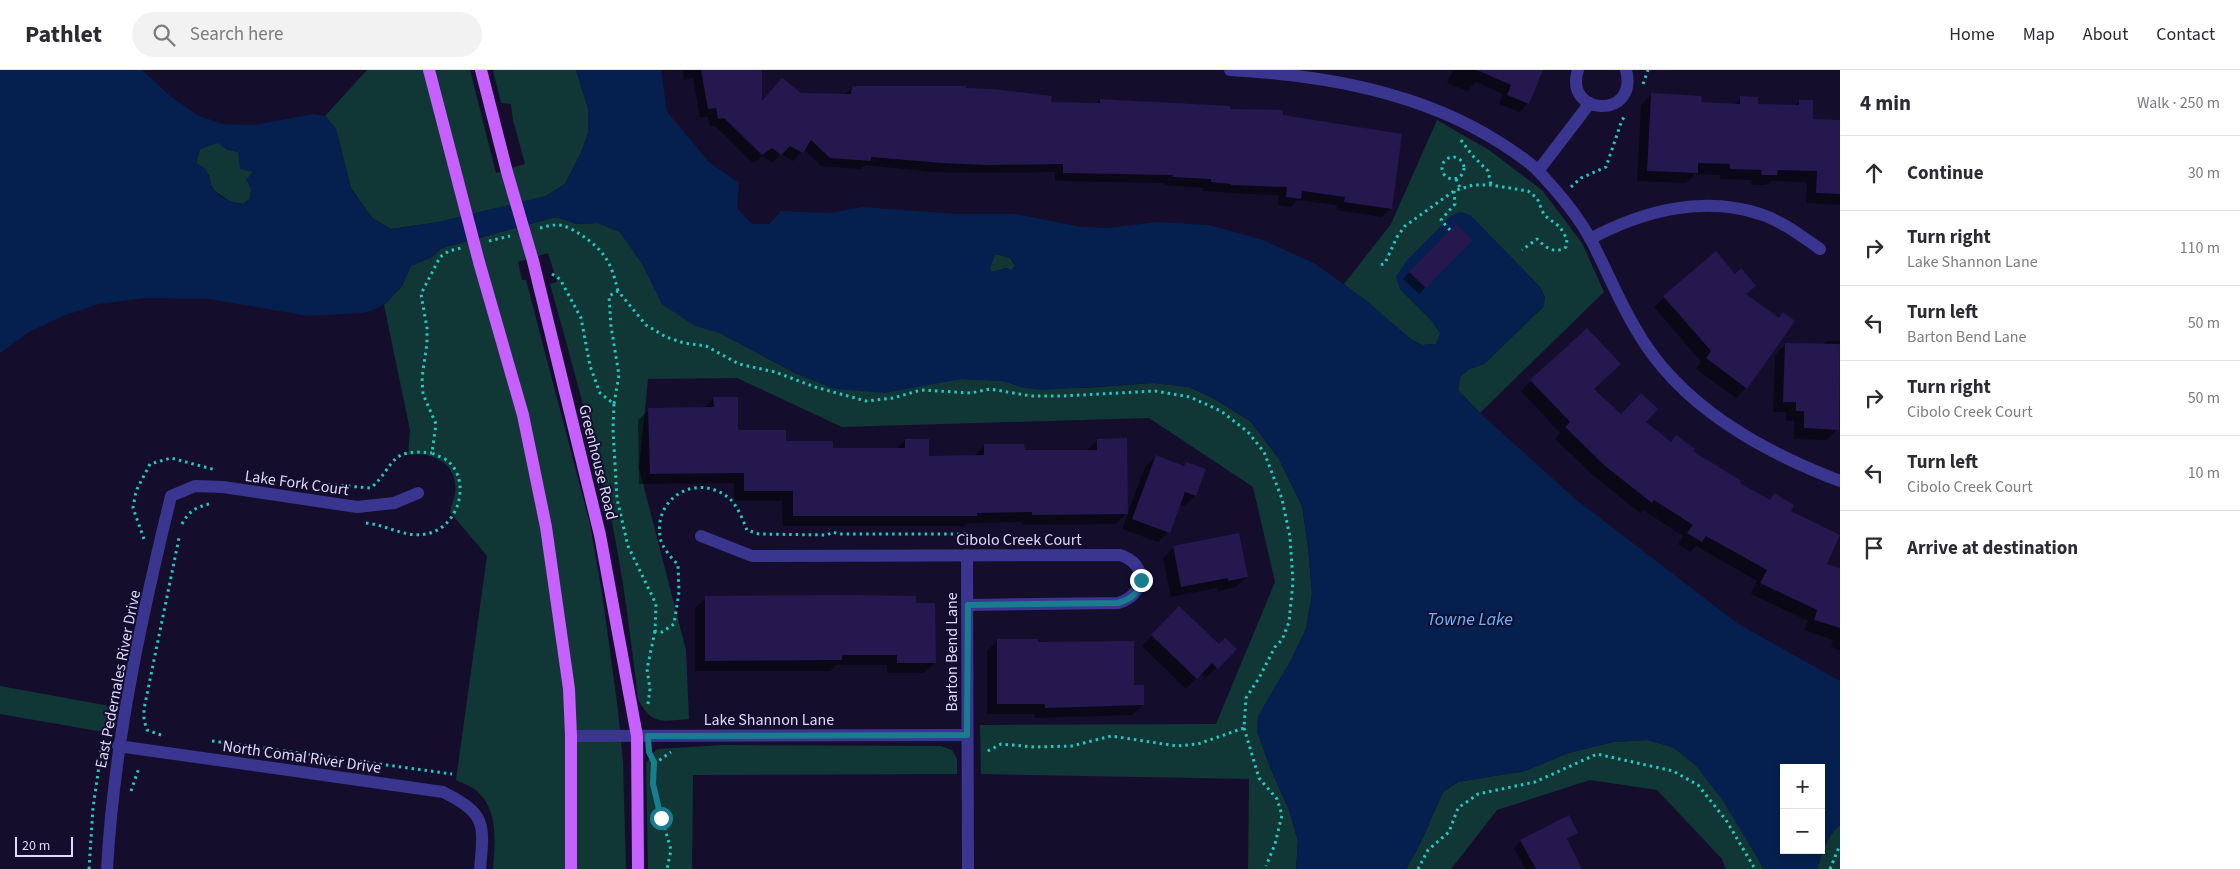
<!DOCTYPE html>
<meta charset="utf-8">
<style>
:root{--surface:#fff;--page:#f2f2f3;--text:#2b2b33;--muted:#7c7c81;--line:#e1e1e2}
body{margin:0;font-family:"Source Sans 3",sans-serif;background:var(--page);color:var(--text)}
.controls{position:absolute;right:15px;bottom:15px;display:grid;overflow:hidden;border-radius:0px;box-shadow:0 2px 8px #0003}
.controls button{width:45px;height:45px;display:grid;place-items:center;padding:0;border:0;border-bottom:1px solid var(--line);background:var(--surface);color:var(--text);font:25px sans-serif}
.scale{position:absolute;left:15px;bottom:12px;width:58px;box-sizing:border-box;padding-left:5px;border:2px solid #ded9ff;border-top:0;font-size:14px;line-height:18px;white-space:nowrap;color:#ded9ff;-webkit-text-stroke:4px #140e2c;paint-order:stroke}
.stop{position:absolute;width:15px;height:15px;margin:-11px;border:4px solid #1a7d8f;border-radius:50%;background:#fff}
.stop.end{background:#1a7d8f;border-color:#fff;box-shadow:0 1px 5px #0008}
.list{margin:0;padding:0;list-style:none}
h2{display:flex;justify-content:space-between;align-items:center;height:65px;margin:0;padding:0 20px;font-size:21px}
h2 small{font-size:16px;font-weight:400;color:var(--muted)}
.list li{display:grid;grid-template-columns:32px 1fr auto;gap:15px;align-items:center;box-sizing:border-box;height:75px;padding:0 20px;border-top:1px solid var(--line)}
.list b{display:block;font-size:19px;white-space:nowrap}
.list p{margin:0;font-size:16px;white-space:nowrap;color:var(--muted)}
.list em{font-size:16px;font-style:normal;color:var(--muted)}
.icon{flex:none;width:28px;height:28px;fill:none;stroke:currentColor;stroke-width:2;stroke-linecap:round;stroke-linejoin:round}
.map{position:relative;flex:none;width:1840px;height:799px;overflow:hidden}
header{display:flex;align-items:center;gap:30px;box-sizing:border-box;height:70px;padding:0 25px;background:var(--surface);border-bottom:1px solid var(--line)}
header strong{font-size:24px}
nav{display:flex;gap:28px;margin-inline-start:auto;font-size:18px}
.search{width:350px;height:45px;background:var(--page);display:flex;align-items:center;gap:12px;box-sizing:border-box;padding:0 18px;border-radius:28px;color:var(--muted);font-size:19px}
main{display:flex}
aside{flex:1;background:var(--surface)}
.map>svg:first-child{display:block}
</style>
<header>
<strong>Pathlet</strong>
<div class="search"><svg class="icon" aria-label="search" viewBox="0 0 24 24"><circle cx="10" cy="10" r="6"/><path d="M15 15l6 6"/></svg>Search here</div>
<nav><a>Home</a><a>Map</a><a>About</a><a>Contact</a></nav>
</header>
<main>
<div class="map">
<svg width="1840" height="799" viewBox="0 0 1840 799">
<rect width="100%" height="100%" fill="#140e2c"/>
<g fill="#113636">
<path d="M 367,0 L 470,0 L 496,103 L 525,94 L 513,50 L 511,34 L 501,33 L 493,0 L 576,0 L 588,38 L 588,63 L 581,83 L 565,114 L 546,126 L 439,152 L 391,159 L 372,148 L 351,118 L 336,59 L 325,46 Z"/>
<path d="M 1437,50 L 1489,80 L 1542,120 L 1582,173 L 1604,222 L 1480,343 L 1458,320 L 1460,307 L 1469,299 L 1484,294 L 1543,237 L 1545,227 L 1540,217 L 1471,146 L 1461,142 L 1400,219 L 1431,250 L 1441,263 L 1436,274 L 1422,275 L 1412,270 L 1344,214 L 1391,154 Z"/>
<path d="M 219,72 L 226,79 L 238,82 L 253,102 L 250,129 L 243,134 L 231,132 L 215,121 L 211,115 L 209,105 L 196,93 L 200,79 Z"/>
<path d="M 556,147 L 577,154 L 598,153 L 620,162 L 643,195 L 662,234 L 695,255 L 720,263 L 795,303 L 835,319 L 933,313 L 961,309 L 1003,311 L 1025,318 L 1085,318 L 1153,313 L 1189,317 L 1213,328 L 1250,351 L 1279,389 L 1302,436 L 1308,477 L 1312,524 L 1306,559 L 1292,588 L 1269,695 L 1289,740 L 1298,771 L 1296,799 L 1248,799 L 1249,709 L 981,704 L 980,655 L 1216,654 L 1275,512 L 1253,417 L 1149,348 L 842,357 L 737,308 L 648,309 L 639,398 L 686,580 L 689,649 C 663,651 652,656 638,629 C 631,570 624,511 612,453 C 594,372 572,293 550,214 L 557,212 L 548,183 L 518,192 L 522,210 L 526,210 L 590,454 L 602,523 L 618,640 L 623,692 L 626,799 L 493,799 C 495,772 499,741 477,721 C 471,716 462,713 456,710 L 487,486 L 450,442 C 451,436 454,429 455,423 C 459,394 432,381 408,385 L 410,360 L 384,235 L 402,216 L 411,196 L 432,187 L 442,178 Z"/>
<path d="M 995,184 L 1010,188 L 1015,196 L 1012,201 L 1006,198 L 993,202 L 989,199 Z"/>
<path d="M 0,616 L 115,637 L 109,663 L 0,644 Z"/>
<path d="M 1648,670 C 1656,673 1666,674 1674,678 C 1707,694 1747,766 1764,799 L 1726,799 L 1722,789 L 1657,720 L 1590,710 L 1497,740 L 1451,799 L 1406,799 L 1419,776 L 1443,722 L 1458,712 L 1525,701 L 1568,683 L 1613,672 Z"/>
<path d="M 723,675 L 941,676 L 952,680 L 957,689 L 957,704 L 693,705 L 692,799 L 648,799 L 646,693 L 657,679 Z"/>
<path d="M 1840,755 L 1840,799 L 1817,799 C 1822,784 1827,765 1840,755 Z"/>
</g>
<path fill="#051f4e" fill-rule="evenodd" d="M 0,0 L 142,0 L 169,25 L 197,45 L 222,54 L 254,55 L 313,44 L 325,46 L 336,59 L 351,119 L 372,148 L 391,159 L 439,152 L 546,126 L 565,114 L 581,83 L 588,63 L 588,38 L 576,0 L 661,0 L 667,42 L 710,93 L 739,113 L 737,138 L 752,154 L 769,154 L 781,141 L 830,143 L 862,137 L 957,144 L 1016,144 L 1081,157 L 1109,158 L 1157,152 L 1209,155 L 1263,170 L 1314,193 L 1367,231 L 1412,270 L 1422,275 L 1436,274 L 1440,263 L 1431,250 L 1400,219 L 1396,207 L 1407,190 L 1452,145 L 1461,142 L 1471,146 L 1540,217 L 1545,227 L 1544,236 L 1484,294 L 1469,299 L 1460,307 L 1458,320 L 1480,343 L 1574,428 L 1737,553 L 1840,611 L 1840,755 C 1827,765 1822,784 1817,799 L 1764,799 L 1723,731 L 1697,697 L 1674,678 L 1648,670 L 1613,672 L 1568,683 L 1525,701 L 1457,712 L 1443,722 L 1419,776 L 1406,799 L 1296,799 L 1298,771 L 1289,740 L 1269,695 L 1257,662 L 1258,646 L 1292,588 L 1306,559 L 1312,524 L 1308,477 L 1302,436 L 1279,389 L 1250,351 L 1213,328 L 1189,317 L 1153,313 L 1043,320 L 1025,318 L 1003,311 L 961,309 L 885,323 L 835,319 L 795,303 L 720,263 L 695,256 L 662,234 L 643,195 L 620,162 L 598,153 L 577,154 L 556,147 L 442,178 L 432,187 L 411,196 L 402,216 L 386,233 L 374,240 L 362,243 L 308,246 L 209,229 L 145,228 L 99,234 L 63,246 L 29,262 L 0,283 ZM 218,73 L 226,79 L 238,82 L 240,99 L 253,102 L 246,110 L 251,118 L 250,129 L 243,134 C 232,132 218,128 212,117 C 209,111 209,104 205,98 L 196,93 L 200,79 ZM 995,184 L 1010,188 L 1015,195 L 1012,200 L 1006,198 L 993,202 L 990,199 ZM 1784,698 L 1821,698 L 1821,780 L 1784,780 Z"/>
<g fill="#0007">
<path d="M 683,0 L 761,0 L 760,34 L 801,25 L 844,25 L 853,17 L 965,20 L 1050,33 L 1097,34 L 1100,30 L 1281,46 L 1391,138 L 1382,147 L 1336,140 L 1337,135 L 1297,130 L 1291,137 L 1278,135 L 1279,125 L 1223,123 L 1223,122 L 1203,121 L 1203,118 L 1164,115 L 1165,113 L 1055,111 L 1055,102 L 980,103 L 932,102 L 865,95 L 861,99 L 821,96 L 804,79 L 793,91 L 781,84 L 772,93 L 763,86 L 753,93 L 715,56 L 710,57 L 708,47 L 700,47 L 693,8 L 684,10 Z"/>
<path d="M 1453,0 L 1542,0 L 1528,33 L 1520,42 L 1499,34 L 1503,24 L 1476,12 L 1467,21 L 1447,13 Z"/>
<path d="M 1652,24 L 1700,33 L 1734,35 L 1741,28 L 1756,35 L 1795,36 L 1799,31 L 1812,50 L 1840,51 L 1840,135 L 1806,133 L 1807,112 L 1771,111 L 1766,115 L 1751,115 L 1752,110 L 1720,109 L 1720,105 L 1695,104 L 1686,113 L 1637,111 L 1641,35 Z"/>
<path d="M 1456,155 L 1471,170 L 1419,224 L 1403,209 Z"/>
<path d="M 1664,227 L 1746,318 L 1736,328 L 1696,299 L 1701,292 L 1654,237 Z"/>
<path d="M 1827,271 L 1840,271 L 1837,359 L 1827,370 L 1794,369 L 1794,351 L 1786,351 L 1786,342 L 1773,342 L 1775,285 L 1786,274 L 1822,275 Z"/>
<path d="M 1531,311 L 1593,319 L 1620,345 L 1644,352 L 1670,373 L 1676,366 L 1691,382 L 1768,431 L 1774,425 L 1789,441 L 1825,495 L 1840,500 L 1840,580 L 1831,577 L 1833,570 L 1804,560 L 1808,551 L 1751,524 L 1757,511 L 1696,476 L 1690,482 L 1678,474 L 1683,466 L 1643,440 L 1640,443 L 1594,406 L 1555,369 L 1560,363 L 1521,321 Z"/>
<path d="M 714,328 L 737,361 L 785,373 L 832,380 L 896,379 L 905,370 L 928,387 L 973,387 L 984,376 L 1023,382 L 1087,380 L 1098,370 L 1127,443 L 1116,454 L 1022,455 L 1022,452 L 968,453 L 965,456 L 783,456 L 782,431 L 734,431 L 734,413 L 639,414 L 638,350 L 649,340 L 703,339 Z"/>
<path d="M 1156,387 L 1183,397 L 1186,393 L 1204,400 L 1195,426 L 1184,436 L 1179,434 L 1169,462 L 1158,472 L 1122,459 L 1145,397 Z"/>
<path d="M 1174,477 L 1247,507 L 1236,517 L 1218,521 L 1217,518 L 1171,527 L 1163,488 Z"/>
<path d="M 706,528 L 915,534 L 935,592 L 924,603 L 887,603 L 887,595 L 836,595 L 830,601 L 695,601 L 695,538 Z"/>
<path d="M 1179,538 L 1219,576 L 1235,579 L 1206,608 L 1201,603 L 1186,619 L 1142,576 Z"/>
<path d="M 998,570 L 1037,573 L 1133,616 L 1143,635 L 1132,645 L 1035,648 L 1035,644 L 987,644 L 987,581 Z"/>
<path d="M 1577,763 L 1566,771 L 1581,799 L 1525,799 L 1514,778 L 1521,771 Z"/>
</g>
<g fill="#24184f">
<path d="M 701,0 L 762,0 L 762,31 L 782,8 L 801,23 L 851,24 L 852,16 L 966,16 L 966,18 L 991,19 L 1052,26 L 1051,32 L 1100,33 L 1100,29 L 1116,30 L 1230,36 L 1230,39 L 1283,40 L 1283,45 L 1402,64 L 1392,139 L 1344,132 L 1345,127 L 1302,121 L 1301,129 L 1286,127 L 1287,117 L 1231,115 L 1231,114 L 1211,112 L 1211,109 L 1172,107 L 1173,105 L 1063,103 L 1063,94 L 989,95 L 941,93 L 871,87 L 871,91 L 830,88 L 811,70 L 803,83 L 790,76 L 781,85 L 772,78 L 762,85 L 724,48 L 718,49 L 716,38 L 708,39 Z"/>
<path d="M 1477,0 L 1543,0 L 1529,34 L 1507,25 L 1511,15 Z"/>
<path d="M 1651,23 L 1702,26 L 1701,32 L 1740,34 L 1740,26 L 1758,27 L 1758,34 L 1799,35 L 1799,30 L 1813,30 L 1813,49 L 1840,50 L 1840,124 L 1816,123 L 1817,101 L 1778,100 L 1777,105 L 1761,105 L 1762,100 L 1730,99 L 1730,94 L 1698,93 L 1698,103 L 1647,101 Z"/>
<path d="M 1456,154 L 1473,170 L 1426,218 L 1409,202 Z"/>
<path d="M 1716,181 L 1735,204 L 1741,198 L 1756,216 L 1746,224 L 1779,248 L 1783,242 L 1795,251 L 1747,319 L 1706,288 L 1711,281 L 1663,226 Z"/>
<path d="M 1587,258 L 1621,294 L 1594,319 L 1621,344 L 1641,323 L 1658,339 L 1646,352 L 1671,372 L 1676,365 L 1695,379 L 1693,381 L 1741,411 L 1740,413 L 1770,430 L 1774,423 L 1794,435 L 1791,441 L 1840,465 L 1827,494 L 1840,498 L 1840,558 L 1814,550 L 1817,540 L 1760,513 L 1767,500 L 1706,466 L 1702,472 L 1687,463 L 1693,455 L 1654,430 L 1652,433 L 1605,396 L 1565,357 L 1570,352 L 1530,310 Z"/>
<path d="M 1785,273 L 1840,274 L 1839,360 L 1804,358 L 1804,341 L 1796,341 L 1796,332 L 1783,332 Z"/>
<path d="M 713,327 L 738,327 L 738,360 L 786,360 L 786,371 L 833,371 L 833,378 L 905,378 L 905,369 L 929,369 L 929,386 L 984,385 L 984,374 L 1024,374 L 1025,380 L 1097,380 L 1097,369 L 1127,368 L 1128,444 L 1032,445 L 1032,442 L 977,443 L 977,446 L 793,446 L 793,421 L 744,421 L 744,403 L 650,404 L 648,338 L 714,337 Z"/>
<path d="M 1156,385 L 1184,396 L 1186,392 L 1206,399 L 1196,426 L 1185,422 L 1170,463 L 1132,449 Z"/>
<path d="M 1239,463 L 1248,507 L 1228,511 L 1228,508 L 1181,517 L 1173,476 Z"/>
<path d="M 849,525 L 916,526 L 916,533 L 935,533 L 936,593 L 897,593 L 897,585 L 842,585 L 842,590 L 705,591 L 705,526 Z"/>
<path d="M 1179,536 L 1219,574 L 1225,568 L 1237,579 L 1218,599 L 1212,593 L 1197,609 L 1151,565 Z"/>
<path d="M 997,569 L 1038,569 L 1038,572 L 1134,571 L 1134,615 L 1144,615 L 1144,635 L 1045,638 L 1045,634 L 997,634 Z"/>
<path d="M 1569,745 L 1578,763 L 1567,769 L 1582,799 L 1536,799 L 1520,770 Z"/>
</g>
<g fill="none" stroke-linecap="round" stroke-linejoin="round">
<g stroke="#24c8c0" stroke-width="3" stroke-dasharray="2.5 4" stroke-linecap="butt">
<path d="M 1643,14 L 1648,0"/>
<path d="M 1461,70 L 1472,85 L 1488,101 L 1491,115"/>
<circle cx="1453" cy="98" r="11"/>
<path d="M 1456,109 L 1460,118"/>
<path d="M 1571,117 L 1581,108 L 1606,97 L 1622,50 L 1626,45"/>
<path d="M 540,158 C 545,157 550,155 555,155 C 564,154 573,160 580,164 C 605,181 611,192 618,221"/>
<path d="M 1450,160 L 1441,150 L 1455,134 L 1454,121"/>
<path d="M 489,171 L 510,166"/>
<path d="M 1381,195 L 1385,193 L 1397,167 L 1405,156 L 1454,121 L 1473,115 L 1491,115 L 1528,121 L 1537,128 L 1544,145 L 1560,157 L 1567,169 L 1566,177 C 1554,185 1545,177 1537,169 L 1522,180"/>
<path d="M 552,204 L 560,209 L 581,248 L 590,296 L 600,323 L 614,334 L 619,305 L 611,256 L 609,226 L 618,221 L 646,255 L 666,267 L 684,273 L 706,276 L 739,294 L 775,302 L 815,317 L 866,331 L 893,328 L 921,320 L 971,323 L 990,319 L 1031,326 L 1063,326 L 1155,321 L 1190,327 L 1221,341 L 1248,362 L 1264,382 L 1282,429 L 1290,467 L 1293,512 L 1289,552 L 1282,570 L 1275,577 L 1259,608 L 1246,628 L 1244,658 L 1198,674 L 1177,676 L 1111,666 L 1072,676 L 1034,677 L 1001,674 L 986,682"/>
<path d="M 614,334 L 613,359 L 617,429 L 628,476 L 656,534 L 655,561 L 662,562 L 674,554 L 679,522 L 678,495 C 671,487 661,477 660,466 C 654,426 699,402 730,429 C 738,437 743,450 747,460 L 759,464 L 827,465 L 833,462 L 839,464 L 966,464 L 966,472"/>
<path d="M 322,414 L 371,418 C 396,395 388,378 432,383"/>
<path d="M 366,453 C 387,455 405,468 426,464 C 457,459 472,414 449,392 C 445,388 437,386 432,383 L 436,354 L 423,324 L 422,308 L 427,273 L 427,258 L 421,224 L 440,187 L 449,181 L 461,178"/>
<path d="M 182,454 C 188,442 196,437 209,434"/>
<path d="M 144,469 L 133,438 L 136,421 L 150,394 L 171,388 L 216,400"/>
<path d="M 648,634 L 650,619 L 647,599 L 655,561"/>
<path d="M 1244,658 L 1259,708 L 1277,729 L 1282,745 L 1275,774 L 1266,796"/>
<path d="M 161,665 L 147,660 L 144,650 L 144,639 L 179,468"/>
<path d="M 212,671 L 452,704"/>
<path d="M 654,694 L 671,682"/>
<path d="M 654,720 L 671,780 L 667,799"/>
<path d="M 131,721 L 139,698"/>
<path d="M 89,799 L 93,738 L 102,675"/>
<path d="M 1418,799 L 1428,780 L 1449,762 L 1458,738 L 1478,724 L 1535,712 L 1597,684 L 1673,701 L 1698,715 L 1726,750 L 1755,799"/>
<path d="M 1830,799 L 1840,775"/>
</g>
<g stroke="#3a358f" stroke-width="12">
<path d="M 1230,0 C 1323,5 1422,22 1502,74 C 1514,82 1529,91 1539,102 C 1558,122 1578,146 1591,170 C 1607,200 1619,232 1637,261 C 1680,336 1761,381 1840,411"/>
<path d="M 1578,0 C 1563,46 1639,50 1626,0"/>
<path d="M 1538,101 L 1590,33"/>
<path d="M 1590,169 C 1642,141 1703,125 1760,144 C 1782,151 1801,166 1820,179"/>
<path d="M 701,466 L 752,486 L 1120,485 C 1149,494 1146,525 1118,533 L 968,535"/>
<path d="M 967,485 L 968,799"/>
<path d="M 571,666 L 967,665"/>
<path d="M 118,676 L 443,722 C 487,744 484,754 480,799"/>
<path d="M 107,799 C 114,673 141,549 171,426 L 195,416 L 223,417 L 357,437 L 394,433 L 418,423"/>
</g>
<g stroke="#c660ff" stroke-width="12">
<path d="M 429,0 L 479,192 L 523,345 L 546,457 L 569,619 L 571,666 L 571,799"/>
<path d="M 481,0 L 507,102 L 533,191 L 600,465 L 637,666 L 638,799"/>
</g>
</g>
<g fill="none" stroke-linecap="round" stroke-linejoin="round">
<path stroke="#1a7d8f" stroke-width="6" d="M 661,748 L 653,714 L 654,692 L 649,682 L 648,666 L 967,665 L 968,535 L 1118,533 C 1132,529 1138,523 1141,510"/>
</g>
<g text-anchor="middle" stroke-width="4" stroke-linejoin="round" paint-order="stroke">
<g font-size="16" fill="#ded9ff" stroke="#140e2c">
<text transform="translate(599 392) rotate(76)" y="6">Greenhouse Road</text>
<text transform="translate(297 412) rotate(8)" y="6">Lake Fork Court</text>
<text x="1019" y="475">Cibolo Creek Court</text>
<text transform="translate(951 582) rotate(-90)" y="6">Barton Bend Lane</text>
<text transform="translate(117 609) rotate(-79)" y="6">East Pedernales River Drive</text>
<text x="769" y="655">Lake Shannon Lane</text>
<text transform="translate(302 686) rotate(8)" y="6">North Comal River Drive</text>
</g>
<g font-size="18" font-style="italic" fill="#67b7ff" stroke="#140e2c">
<text x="1470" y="555">Towne Lake</text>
</g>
</g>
</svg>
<div class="controls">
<button>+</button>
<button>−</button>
</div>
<div class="scale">20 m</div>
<div class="stop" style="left:661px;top:748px"></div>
<div class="stop end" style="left:1141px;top:510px"></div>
</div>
<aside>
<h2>4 min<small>Walk · 250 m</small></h2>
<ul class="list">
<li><svg class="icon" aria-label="ahead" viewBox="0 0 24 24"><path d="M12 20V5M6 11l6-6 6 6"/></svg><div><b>Continue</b></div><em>30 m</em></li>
<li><svg class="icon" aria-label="right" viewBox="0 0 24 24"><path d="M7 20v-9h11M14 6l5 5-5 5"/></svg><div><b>Turn right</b><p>Lake Shannon Lane</p></div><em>110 m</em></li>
<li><svg class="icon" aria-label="left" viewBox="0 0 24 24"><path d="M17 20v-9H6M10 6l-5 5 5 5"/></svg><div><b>Turn left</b><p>Barton Bend Lane</p></div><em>50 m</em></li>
<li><svg class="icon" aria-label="right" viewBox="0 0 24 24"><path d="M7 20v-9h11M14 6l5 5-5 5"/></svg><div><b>Turn right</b><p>Cibolo Creek Court</p></div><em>50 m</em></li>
<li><svg class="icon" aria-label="left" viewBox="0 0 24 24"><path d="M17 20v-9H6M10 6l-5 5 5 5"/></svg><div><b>Turn left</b><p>Cibolo Creek Court</p></div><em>10 m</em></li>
<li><svg class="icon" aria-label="arrive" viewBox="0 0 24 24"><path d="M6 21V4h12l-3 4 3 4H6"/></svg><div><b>Arrive at destination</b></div></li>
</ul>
</aside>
</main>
